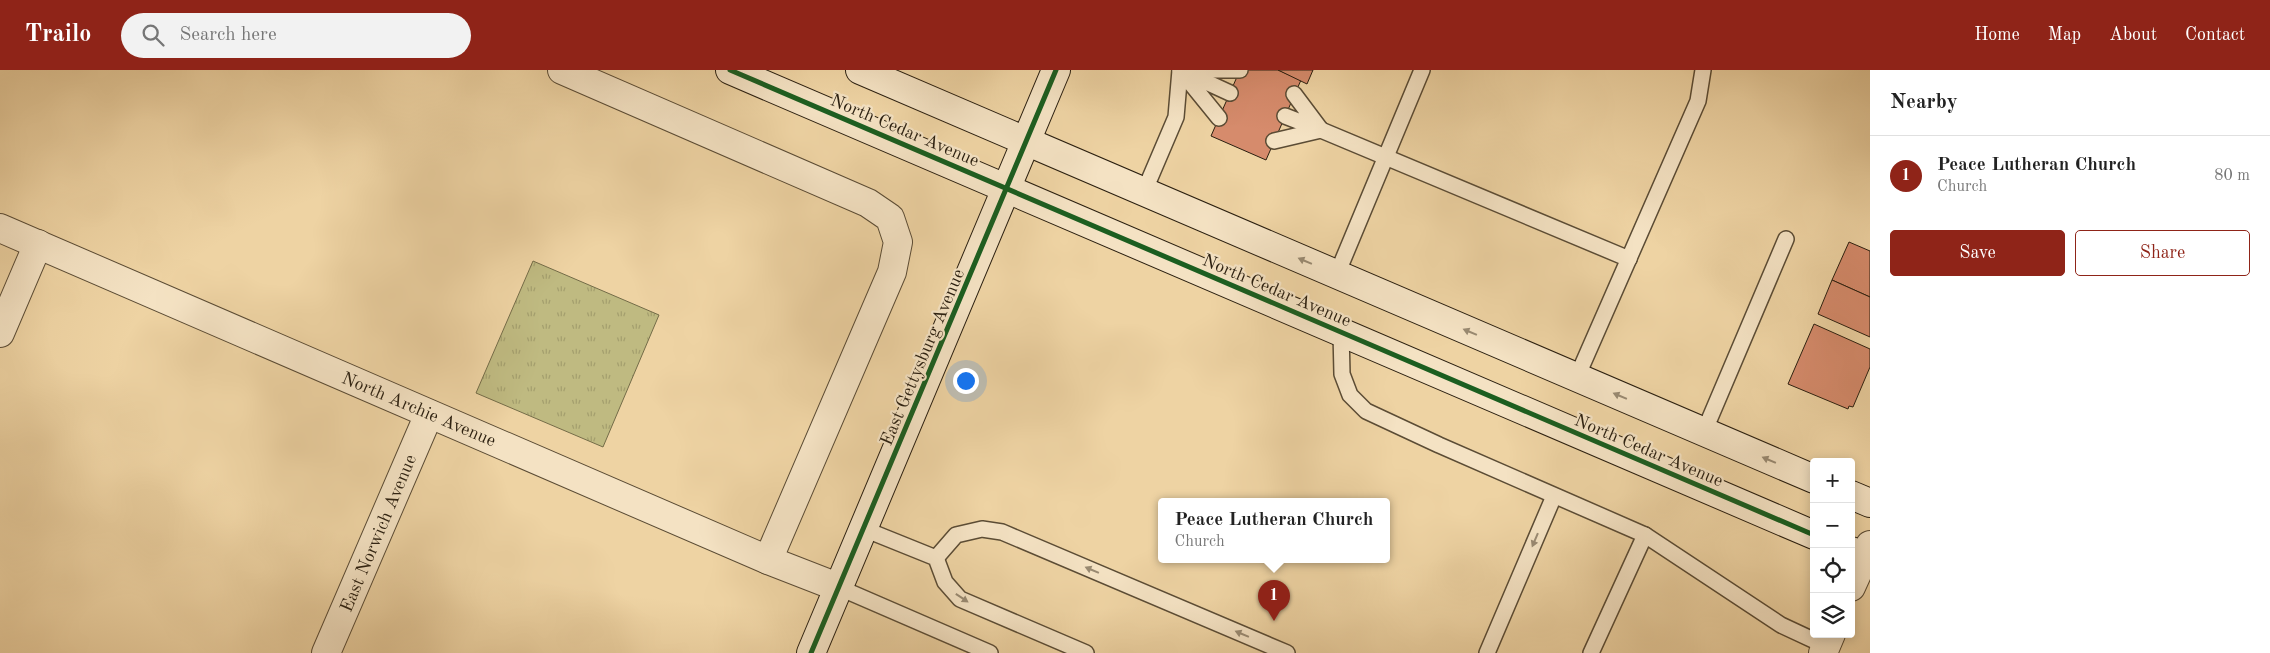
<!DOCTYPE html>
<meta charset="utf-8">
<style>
:root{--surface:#fff;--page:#f2f2f2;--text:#222;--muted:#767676;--line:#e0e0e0;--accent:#8f2418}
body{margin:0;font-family:"Old Standard TT",serif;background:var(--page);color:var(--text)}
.controls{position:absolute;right:15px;bottom:15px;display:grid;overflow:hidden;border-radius:5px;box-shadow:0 2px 12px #0003}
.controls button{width:45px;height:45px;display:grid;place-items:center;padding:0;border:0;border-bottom:1px solid var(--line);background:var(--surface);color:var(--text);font:25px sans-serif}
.you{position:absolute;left:965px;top:310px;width:18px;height:18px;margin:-12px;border:4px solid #fff;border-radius:50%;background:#1a73e8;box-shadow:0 0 0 8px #1a73e833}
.badge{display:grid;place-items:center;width:32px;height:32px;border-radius:50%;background:var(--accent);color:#fff;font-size:16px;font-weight:700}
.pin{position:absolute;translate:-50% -41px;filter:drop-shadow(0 1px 2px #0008)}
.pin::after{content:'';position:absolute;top:26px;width:18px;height:15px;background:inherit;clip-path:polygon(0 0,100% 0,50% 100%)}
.popup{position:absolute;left:1158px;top:428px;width:232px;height:65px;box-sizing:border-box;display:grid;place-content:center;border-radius:5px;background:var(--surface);filter:drop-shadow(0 1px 4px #0005);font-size:16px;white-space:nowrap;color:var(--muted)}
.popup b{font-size:19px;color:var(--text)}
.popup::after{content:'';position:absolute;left:50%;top:100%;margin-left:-10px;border:10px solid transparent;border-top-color:var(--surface)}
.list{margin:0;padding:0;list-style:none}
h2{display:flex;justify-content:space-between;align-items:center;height:65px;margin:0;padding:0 20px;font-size:21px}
h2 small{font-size:16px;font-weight:400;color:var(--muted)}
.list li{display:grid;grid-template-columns:32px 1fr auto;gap:15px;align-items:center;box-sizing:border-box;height:80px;padding:0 20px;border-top:1px solid var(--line)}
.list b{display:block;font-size:19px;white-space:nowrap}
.list p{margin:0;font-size:16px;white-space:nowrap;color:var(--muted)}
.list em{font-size:16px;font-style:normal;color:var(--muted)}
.actions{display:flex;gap:10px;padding:15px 20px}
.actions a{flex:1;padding:11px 0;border:1px solid var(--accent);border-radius:5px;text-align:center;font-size:18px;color:var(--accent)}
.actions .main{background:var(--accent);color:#fff}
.icon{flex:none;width:28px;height:28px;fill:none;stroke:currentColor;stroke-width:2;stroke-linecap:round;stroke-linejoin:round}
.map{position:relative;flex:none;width:1870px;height:583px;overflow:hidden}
header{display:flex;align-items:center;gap:30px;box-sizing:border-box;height:70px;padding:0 25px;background:var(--accent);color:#fff}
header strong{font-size:24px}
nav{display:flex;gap:28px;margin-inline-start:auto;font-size:18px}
.search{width:350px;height:45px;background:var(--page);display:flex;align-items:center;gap:12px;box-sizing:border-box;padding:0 18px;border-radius:28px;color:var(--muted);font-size:19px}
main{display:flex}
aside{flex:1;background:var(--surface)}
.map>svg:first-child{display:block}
</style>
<header>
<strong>Trailo</strong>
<div class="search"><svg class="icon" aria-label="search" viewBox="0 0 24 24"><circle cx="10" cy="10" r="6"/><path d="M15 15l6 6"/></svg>Search here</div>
<nav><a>Home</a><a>Map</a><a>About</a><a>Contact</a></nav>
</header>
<main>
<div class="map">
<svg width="1870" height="583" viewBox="0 0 1870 583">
<defs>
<pattern id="grass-tufts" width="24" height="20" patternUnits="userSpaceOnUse" patternTransform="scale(1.25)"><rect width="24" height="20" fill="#bfba81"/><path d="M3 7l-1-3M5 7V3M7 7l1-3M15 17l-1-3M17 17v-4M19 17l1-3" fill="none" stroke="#a49f6e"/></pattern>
</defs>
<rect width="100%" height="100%" fill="#eed3a3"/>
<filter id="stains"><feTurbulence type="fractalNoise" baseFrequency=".004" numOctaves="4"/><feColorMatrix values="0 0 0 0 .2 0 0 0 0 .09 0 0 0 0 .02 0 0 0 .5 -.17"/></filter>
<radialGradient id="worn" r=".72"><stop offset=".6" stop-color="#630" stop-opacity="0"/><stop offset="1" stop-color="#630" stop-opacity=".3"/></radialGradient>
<path fill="url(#grass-tufts)" stroke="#746c48" d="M 533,191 L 659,245 L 603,377 L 476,323 Z"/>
<g fill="#d68b6c" stroke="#2a1f10">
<path d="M 1240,0 L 1278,0 L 1301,10 L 1266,90 L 1211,66 Z"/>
<path d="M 1278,0 L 1313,0 L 1307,14 Z"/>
<path d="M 1849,172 L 1870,181 L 1870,227 L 1832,210 Z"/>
<path d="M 1832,210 L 1870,227 L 1870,267 L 1818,244 Z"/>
<path d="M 1814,254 L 1870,279 L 1870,297 L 1853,337 L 1849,336 L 1848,339 L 1788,314 Z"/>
</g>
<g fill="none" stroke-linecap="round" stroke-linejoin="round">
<g stroke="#5b4c35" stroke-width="18">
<g id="lane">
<path d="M 1187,0 L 1240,0"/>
<path d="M 1285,46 L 1321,60 L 1294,24"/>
<path d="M 1219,48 L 1180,0 L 1230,23"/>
<path d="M 1274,71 L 1321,60 L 1629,189"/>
<path d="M 1144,122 L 1176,47 L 1180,0"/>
<path d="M 1337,204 L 1422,0"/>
<path d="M 1341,262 L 1342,304 L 1350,325 L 1366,341 L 1439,375 L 1645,465 L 1781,555 L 1826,576"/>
<path d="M 1577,307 L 1698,31 L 1703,0"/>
<path d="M 1704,362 L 1786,169"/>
<path d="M 864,459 L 936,488 L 945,512 L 960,529 L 1086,583"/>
<path d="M 936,488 L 956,465 L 982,459 L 1002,462 L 1287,583"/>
<path d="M 840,518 L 990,583"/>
<path d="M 1487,583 L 1554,426"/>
<path d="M 1591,583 L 1645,465"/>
</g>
</g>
<g stroke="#5b4c35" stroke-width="30">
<g id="street">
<path d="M 562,0 L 868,133 L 890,148 L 898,172 L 892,202 L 768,490"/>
<path d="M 0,158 L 768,490 L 840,518"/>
<path d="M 0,263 L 38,174"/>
<path d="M 1851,517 L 1870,475"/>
<path d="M 326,583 L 429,344"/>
<path d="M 1823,583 L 1831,564"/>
</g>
</g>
<g stroke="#2a1f10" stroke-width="30">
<g id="secondary">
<path d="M 730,0 L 1814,465"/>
<path d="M 860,0 L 1814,409"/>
<path d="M 1851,425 L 1870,433"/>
<path d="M 1851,481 L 1870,489"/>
<path d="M 811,583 L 1056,0"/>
</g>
</g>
<use href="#lane" stroke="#f4e2c3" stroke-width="15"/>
<use href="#street" stroke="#f4e2c3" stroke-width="28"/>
<use href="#secondary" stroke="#f4e2c3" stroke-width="28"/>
<g stroke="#f4e2c3" stroke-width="8">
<g id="cycleway">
<path d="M 730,0 L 1814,465"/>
<path d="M 811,583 L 1056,0"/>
</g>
</g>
<use href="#cycleway" stroke="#1b5e20" stroke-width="5"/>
</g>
<defs><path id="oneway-solid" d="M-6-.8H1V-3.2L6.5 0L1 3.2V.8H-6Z" transform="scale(1.25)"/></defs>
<g fill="#998a72">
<use href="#oneway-solid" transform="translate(1305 191) rotate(-157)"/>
<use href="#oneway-solid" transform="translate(1470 262) rotate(-157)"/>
<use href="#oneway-solid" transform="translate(1620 326) rotate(-157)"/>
<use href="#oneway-solid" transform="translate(1769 390) rotate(-157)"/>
<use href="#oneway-solid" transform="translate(1535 470) rotate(113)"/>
<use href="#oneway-solid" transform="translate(1092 500) rotate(-157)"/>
<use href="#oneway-solid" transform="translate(962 528) rotate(34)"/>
<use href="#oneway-solid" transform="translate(1242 564) rotate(-157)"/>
</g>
<g text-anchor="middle" stroke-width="4.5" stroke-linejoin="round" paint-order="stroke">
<g font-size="18" fill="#2a1f10" stroke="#f4e2c3">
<text transform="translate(905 60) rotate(23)" y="6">North Cedar Avenue</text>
<text transform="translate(1277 220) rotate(23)" y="6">North Cedar Avenue</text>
<text transform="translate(922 287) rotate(-67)" y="6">East Gettysburg Avenue</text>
<text transform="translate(419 339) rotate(23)" y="6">North Archie Avenue</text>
<text transform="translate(1649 380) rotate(23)" y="6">North Cedar Avenue</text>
<text transform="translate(378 463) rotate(-67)" y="6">East Norwich Avenue</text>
</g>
</g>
<rect width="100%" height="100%" filter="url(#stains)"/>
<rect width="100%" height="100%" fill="url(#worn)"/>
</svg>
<div class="controls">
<button>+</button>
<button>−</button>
<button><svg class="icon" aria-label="locate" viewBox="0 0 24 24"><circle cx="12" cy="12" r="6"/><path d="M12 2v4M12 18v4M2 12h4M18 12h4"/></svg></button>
<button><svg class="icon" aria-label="layers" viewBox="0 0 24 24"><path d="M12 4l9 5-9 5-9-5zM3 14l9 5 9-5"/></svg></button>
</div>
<div class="you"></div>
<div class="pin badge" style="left:1274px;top:551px">1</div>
<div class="popup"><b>Peace Lutheran Church</b>Church</div>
</div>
<aside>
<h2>Nearby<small></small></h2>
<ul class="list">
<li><span class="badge">1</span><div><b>Peace Lutheran Church</b><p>Church</p></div><em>80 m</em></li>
</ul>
<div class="actions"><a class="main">Save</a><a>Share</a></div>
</aside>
</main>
